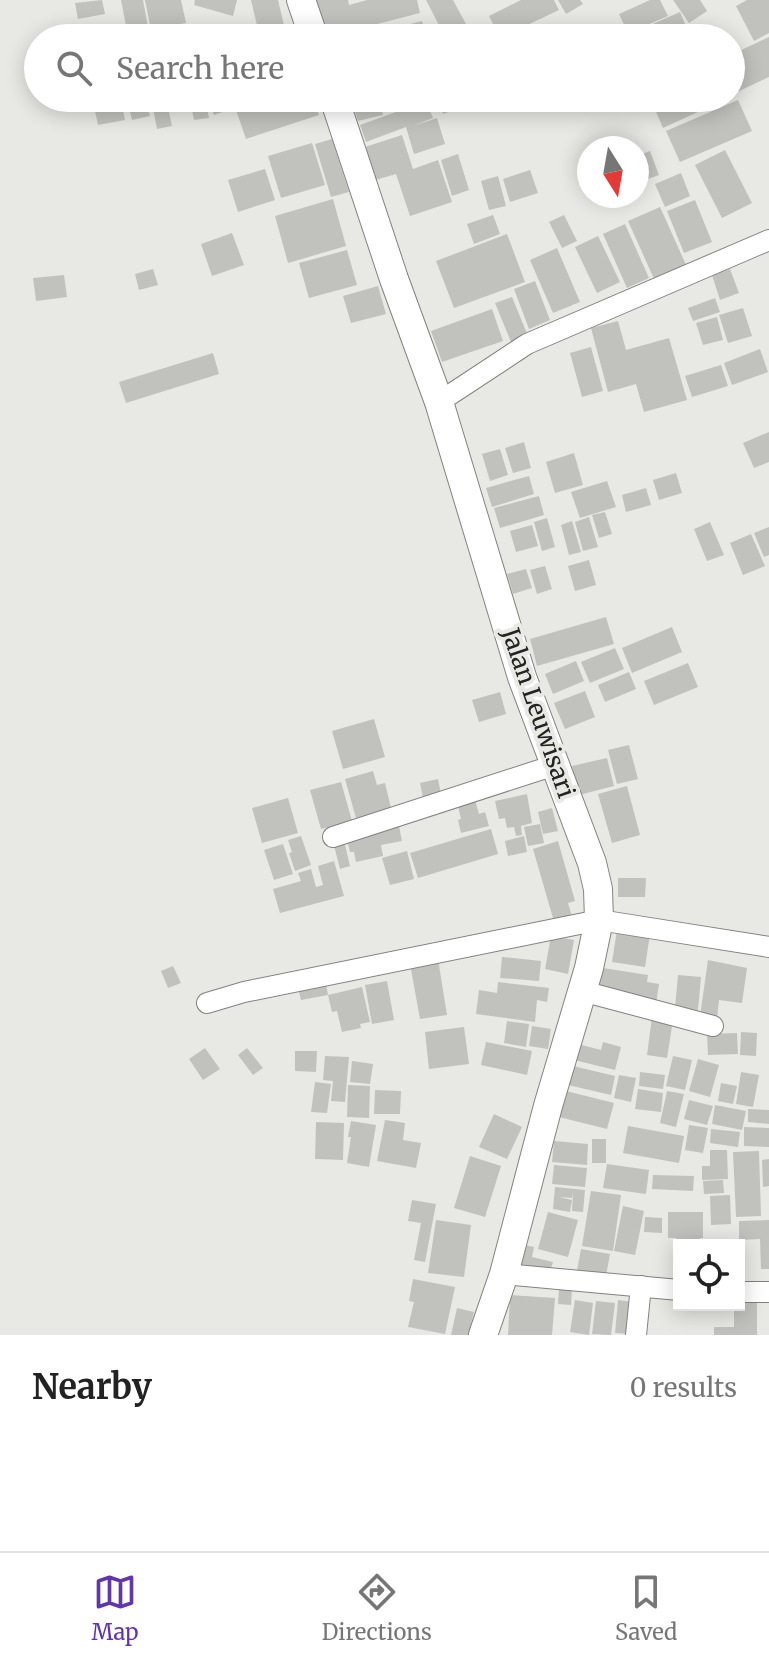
<!DOCTYPE html>
<style>
:root{--surface:#fff;--page:#f2f2f2;--text:#222;--muted:#767676;--line:#e0e0e0;--accent:#6235ad}
body{margin:0;font-family:Merriweather,serif;background:var(--page);color:var(--text)}
.controls{position:absolute;right:24px;bottom:24px;display:grid;overflow:hidden;border-radius:0px;box-shadow:0 4px 20px #0003}
.controls button{width:72px;height:72px;display:grid;place-items:center;padding:0;border:0;border-bottom:2px solid var(--line);background:var(--surface);color:var(--text);font:40px sans-serif}
.compass{position:absolute;left:577px;top:136px;width:72px;height:72px;border-radius:50%;background:var(--surface);box-shadow:0 4px 20px #0003;rotate:169deg}
.list{margin:0;padding:0;list-style:none}
h2{display:flex;justify-content:space-between;align-items:center;height:104px;margin:0;padding:0 32px;font-size:34px}
h2 small{font-size:26px;font-weight:400;color:var(--muted)}
.icon{flex:none;width:44px;height:44px;fill:none;stroke:currentColor;stroke-width:2;stroke-linecap:round;stroke-linejoin:round}
.map{position:relative;flex:none;width:769px;height:1335px;overflow:hidden}
.search{position:absolute;background:var(--surface);box-shadow:0 4px 20px #0003;left:24px;right:24px;top:24px;height:88px;display:flex;align-items:center;gap:20px;box-sizing:border-box;padding:0 28px;border-radius:44px;color:var(--muted);font-size:30px}
.sheet{height:216px;background:var(--surface)}
nav{display:flex;justify-content:space-around;align-items:center;box-sizing:border-box;height:112px;border-top:2px solid var(--line);background:var(--surface);font-size:22px;color:var(--muted)}
nav a{display:grid;justify-items:center;gap:4px}
nav .on{color:var(--accent)}
.map>svg:first-child{display:block}
</style>
<div class="map">
<svg width="769" height="1335" viewBox="0 0 769 1335">
<rect width="100%" height="100%" fill="#e8e9e4"/>
<g fill="#c1c2bd">
<path d="M 102,0 L 105,14 L 78,19 L 75,3 Z"/>
<path d="M 121,0 L 143,0 L 148,27 L 127,31 Z"/>
<path d="M 145,0 L 181,0 L 186,23 L 151,30 Z"/>
<path d="M 195,0 L 237,0 L 233,16 L 194,5 Z"/>
<path d="M 251,0 L 278,0 L 287,38 L 260,38 Z"/>
<path d="M 312,0 L 348,0 L 349,5 L 367,0 L 417,0 L 420,13 L 323,38 Z"/>
<path d="M 426,0 L 453,0 L 466,24 L 444,35 Z"/>
<path d="M 521,0 L 554,0 L 559,10 L 500,38 L 489,16 Z"/>
<path d="M 558,0 L 580,0 L 583,4 L 566,14 Z"/>
<path d="M 650,0 L 660,0 L 668,16 L 628,33 L 619,14 Z"/>
<path d="M 673,0 L 700,0 L 707,11 L 689,23 Z"/>
<path d="M 747,0 L 769,0 L 769,33 L 754,41 L 736,6 Z"/>
<path d="M 680,12 L 691,38 L 632,38 L 630,34 Z"/>
<path d="M 422,21 L 427,38 L 394,38 L 391,29 Z"/>
<path d="M 769,37 L 769,77 L 733,94 L 731,55 Z"/>
<path d="M 145,98 L 150,116 L 132,120 L 127,99 Z"/>
<path d="M 151,98 L 166,98 L 172,126 L 157,129 Z"/>
<path d="M 172,98 L 201,98 L 202,104 L 174,110 Z"/>
<path d="M 208,98 L 237,98 L 240,106 L 214,115 Z"/>
<path d="M 271,98 L 313,98 L 319,115 L 246,139 L 236,110 Z"/>
<path d="M 379,98 L 383,115 L 358,121 L 353,105 Z"/>
<path d="M 437,98 L 452,98 L 456,109 L 443,114 Z"/>
<path d="M 650,98 L 728,98 L 663,128 Z"/>
<path d="M 121,100 L 125,120 L 98,125 L 94,106 Z"/>
<path d="M 738,100 L 752,131 L 680,162 L 666,131 Z"/>
<path d="M 426,101 L 433,118 L 413,126 L 437,118 L 445,144 L 414,154 L 406,127 L 366,142 L 360,125 Z"/>
<path d="M 207,107 L 209,118 L 194,120 L 192,110 Z"/>
<path d="M 402,135 L 413,169 L 438,160 L 452,202 L 410,216 L 396,174 L 372,181 L 362,148 Z"/>
<path d="M 332,139 L 349,192 L 331,197 L 315,144 Z"/>
<path d="M 312,143 L 325,185 L 281,198 L 268,156 Z"/>
<path d="M 725,150 L 752,203 L 722,218 L 695,165 Z"/>
<path d="M 650,151 L 659,175 L 637,183 L 637,156 Z"/>
<path d="M 458,154 L 469,190 L 452,196 L 441,160 Z"/>
<path d="M 265,169 L 275,200 L 238,212 L 228,180 Z"/>
<path d="M 530,170 L 538,193 L 510,202 L 503,179 Z"/>
<path d="M 681,173 L 690,196 L 665,207 L 655,184 Z"/>
<path d="M 498,176 L 506,206 L 489,210 L 481,181 Z"/>
<path d="M 333,199 L 346,246 L 288,263 L 275,216 Z"/>
<path d="M 695,200 L 712,242 L 684,253 L 667,211 Z"/>
<path d="M 660,207 L 687,267 L 655,281 L 628,221 Z"/>
<path d="M 493,215 L 500,234 L 474,244 L 467,224 Z"/>
<path d="M 564,215 L 577,241 L 562,248 L 549,222 Z"/>
<path d="M 625,224 L 649,278 L 627,288 L 603,234 Z"/>
<path d="M 232,233 L 244,265 L 212,276 L 201,244 Z"/>
<path d="M 507,234 L 525,282 L 454,308 L 436,261 Z"/>
<path d="M 598,236 L 620,282 L 597,293 L 575,247 Z"/>
<path d="M 557,248 L 580,302 L 553,313 L 530,260 Z"/>
<path d="M 347,250 L 357,285 L 309,298 L 299,263 Z"/>
<path d="M 153,269 L 158,285 L 139,290 L 135,274 Z"/>
<path d="M 730,269 L 739,293 L 720,300 L 712,275 Z"/>
<path d="M 64,275 L 67,297 L 36,301 L 33,278 Z"/>
<path d="M 535,281 L 550,320 L 529,329 L 514,289 Z"/>
<path d="M 378,286 L 386,314 L 351,323 L 343,296 Z"/>
<path d="M 512,297 L 528,336 L 511,342 L 495,303 Z"/>
<path d="M 715,298 L 720,312 L 693,321 L 688,308 Z"/>
<path d="M 743,308 L 752,336 L 728,343 L 719,315 Z"/>
<path d="M 492,309 L 503,341 L 442,362 L 431,331 Z"/>
<path d="M 717,317 L 723,340 L 703,345 L 696,323 Z"/>
<path d="M 618,321 L 626,350 L 669,338 L 687,400 L 644,412 L 636,384 L 608,392 L 591,328 Z"/>
<path d="M 591,347 L 603,391 L 582,397 L 570,353 Z"/>
<path d="M 760,349 L 768,372 L 732,385 L 724,363 Z"/>
<path d="M 213,353 L 219,374 L 126,403 L 119,382 Z"/>
<path d="M 721,365 L 728,386 L 692,397 L 685,376 Z"/>
<path d="M 769,432 L 769,462 L 754,468 L 743,443 Z"/>
<path d="M 524,442 L 531,468 L 513,473 L 505,448 Z"/>
<path d="M 500,449 L 508,475 L 490,481 L 482,454 Z"/>
<path d="M 574,453 L 583,485 L 555,493 L 546,462 Z"/>
<path d="M 676,473 L 682,493 L 659,500 L 653,480 Z"/>
<path d="M 529,476 L 534,494 L 492,507 L 486,488 Z"/>
<path d="M 607,481 L 616,507 L 580,518 L 571,492 Z"/>
<path d="M 646,488 L 651,505 L 626,512 L 622,495 Z"/>
<path d="M 539,496 L 544,515 L 500,528 L 494,508 Z"/>
<path d="M 605,512 L 612,534 L 599,538 L 592,515 Z"/>
<path d="M 589,517 L 598,547 L 583,551 L 575,522 Z"/>
<path d="M 547,518 L 555,547 L 542,551 L 534,522 Z"/>
<path d="M 572,521 L 581,552 L 569,555 L 561,525 Z"/>
<path d="M 710,522 L 724,555 L 707,561 L 694,529 Z"/>
<path d="M 532,525 L 538,546 L 516,552 L 510,531 Z"/>
<path d="M 769,527 L 769,555 L 764,557 L 754,533 Z"/>
<path d="M 751,534 L 765,566 L 743,575 L 730,543 Z"/>
<path d="M 589,560 L 596,585 L 575,591 L 568,566 Z"/>
<path d="M 545,566 L 552,589 L 537,594 L 530,570 Z"/>
<path d="M 526,569 L 532,588 L 513,594 L 507,574 Z"/>
<path d="M 606,617 L 614,644 L 537,666 L 530,639 Z"/>
<path d="M 672,627 L 682,652 L 632,673 L 622,648 Z"/>
<path d="M 615,648 L 624,669 L 590,683 L 581,662 Z"/>
<path d="M 576,661 L 584,681 L 553,694 L 545,674 Z"/>
<path d="M 688,663 L 698,687 L 654,705 L 644,681 Z"/>
<path d="M 629,672 L 636,689 L 605,702 L 598,685 Z"/>
<path d="M 585,691 L 595,717 L 565,729 L 554,703 Z"/>
<path d="M 500,692 L 506,714 L 479,722 L 472,700 Z"/>
<path d="M 374,719 L 385,757 L 343,769 L 332,731 Z"/>
<path d="M 629,745 L 638,779 L 617,784 L 608,750 Z"/>
<path d="M 607,758 L 614,786 L 579,795 L 572,766 Z"/>
<path d="M 373,771 L 377,785 L 385,783 L 391,808 L 356,818 L 345,779 Z"/>
<path d="M 438,779 L 441,794 L 423,798 L 420,783 Z"/>
<path d="M 341,782 L 352,821 L 321,829 L 310,790 Z"/>
<path d="M 627,786 L 640,835 L 612,843 L 598,794 Z"/>
<path d="M 473,793 L 479,814 L 485,812 L 489,826 L 461,833 L 458,820 L 461,819 L 456,797 Z"/>
<path d="M 527,794 L 532,823 L 521,826 L 522,835 L 516,836 L 514,827 L 507,828 L 505,818 L 499,819 L 495,801 Z"/>
<path d="M 288,798 L 298,833 L 262,843 L 252,808 Z"/>
<path d="M 552,808 L 558,831 L 543,834 L 538,812 Z"/>
<path d="M 397,816 L 402,841 L 381,845 L 383,856 L 356,862 L 354,852 L 350,852 L 344,827 Z"/>
<path d="M 540,824 L 544,843 L 528,846 L 524,827 Z"/>
<path d="M 491,829 L 498,854 L 418,878 L 410,853 Z"/>
<path d="M 342,832 L 350,866 L 340,869 L 331,834 Z"/>
<path d="M 301,836 L 311,865 L 295,871 L 289,853 L 292,852 L 288,840 Z"/>
<path d="M 524,836 L 527,852 L 508,856 L 505,841 Z"/>
<path d="M 558,841 L 575,901 L 568,903 L 573,920 L 555,925 L 533,849 Z"/>
<path d="M 283,844 L 293,874 L 274,880 L 264,850 Z"/>
<path d="M 407,851 L 414,879 L 390,885 L 382,858 Z"/>
<path d="M 334,861 L 344,896 L 280,913 L 273,889 L 301,881 L 298,873 L 311,869 L 316,887 L 323,885 L 318,866 Z"/>
<path d="M 618,878 L 646,878 L 645,897 L 618,897 Z"/>
<path d="M 617,930 L 650,934 L 645,967 L 612,962 Z"/>
<path d="M 551,936 L 574,940 L 568,974 L 545,969 Z"/>
<path d="M 502,957 L 541,961 L 539,981 L 500,978 Z"/>
<path d="M 438,959 L 447,1015 L 420,1019 L 410,964 Z"/>
<path d="M 708,960 L 747,968 L 742,1003 L 719,1000 L 717,1018 L 700,1016 Z"/>
<path d="M 173,966 L 181,983 L 168,988 L 161,971 Z"/>
<path d="M 603,968 L 648,975 L 647,982 L 659,984 L 656,1004 L 598,994 Z"/>
<path d="M 678,975 L 701,977 L 698,1010 L 675,1008 Z"/>
<path d="M 325,978 L 328,995 L 301,1000 L 297,984 Z"/>
<path d="M 387,981 L 394,1020 L 372,1024 L 365,985 Z"/>
<path d="M 498,982 L 549,988 L 547,1002 L 537,1000 L 535,1022 L 476,1014 L 479,990 L 497,993 Z"/>
<path d="M 362,987 L 370,1022 L 360,1024 L 361,1028 L 342,1032 L 337,1011 L 332,1012 L 328,995 Z"/>
<path d="M 652,1017 L 673,1020 L 667,1058 L 647,1055 Z"/>
<path d="M 507,1021 L 529,1024 L 526,1047 L 504,1043 Z"/>
<path d="M 532,1026 L 551,1029 L 548,1049 L 529,1046 Z"/>
<path d="M 464,1027 L 469,1064 L 429,1069 L 425,1032 Z"/>
<path d="M 741,1032 L 757,1033 L 756,1056 L 740,1055 Z"/>
<path d="M 737,1033 L 738,1054 L 708,1055 L 707,1034 Z"/>
<path d="M 486,1042 L 532,1051 L 527,1075 L 481,1065 Z"/>
<path d="M 603,1042 L 621,1047 L 615,1070 L 574,1060 L 578,1044 L 601,1050 Z"/>
<path d="M 205,1048 L 220,1069 L 203,1080 L 189,1059 Z"/>
<path d="M 247,1048 L 263,1068 L 253,1075 L 238,1055 Z"/>
<path d="M 295,1051 L 317,1051 L 316,1072 L 295,1071 Z"/>
<path d="M 325,1056 L 349,1057 L 345,1102 L 331,1101 L 333,1081 L 323,1080 Z"/>
<path d="M 673,1056 L 692,1060 L 685,1090 L 666,1086 Z"/>
<path d="M 698,1059 L 719,1065 L 710,1097 L 689,1091 Z"/>
<path d="M 352,1061 L 373,1064 L 370,1084 L 350,1082 Z"/>
<path d="M 573,1066 L 615,1076 L 611,1095 L 568,1085 Z"/>
<path d="M 640,1072 L 665,1075 L 663,1089 L 639,1086 Z"/>
<path d="M 741,1072 L 759,1075 L 753,1107 L 736,1104 Z"/>
<path d="M 619,1075 L 636,1078 L 631,1102 L 614,1098 Z"/>
<path d="M 315,1082 L 331,1084 L 327,1113 L 311,1112 Z"/>
<path d="M 721,1083 L 737,1086 L 733,1104 L 718,1101 Z"/>
<path d="M 348,1085 L 370,1086 L 369,1118 L 347,1117 Z"/>
<path d="M 638,1089 L 663,1093 L 661,1112 L 635,1109 Z"/>
<path d="M 375,1090 L 401,1091 L 400,1114 L 374,1114 Z"/>
<path d="M 566,1091 L 614,1103 L 607,1129 L 559,1117 Z"/>
<path d="M 667,1091 L 684,1094 L 676,1127 L 660,1123 Z"/>
<path d="M 689,1100 L 713,1106 L 707,1125 L 684,1119 Z"/>
<path d="M 715,1105 L 746,1111 L 742,1130 L 712,1124 Z"/>
<path d="M 748,1109 L 769,1110 L 769,1124 L 748,1122 Z"/>
<path d="M 494,1114 L 522,1127 L 507,1159 L 479,1147 Z"/>
<path d="M 385,1120 L 405,1123 L 403,1140 L 421,1143 L 416,1168 L 377,1161 Z"/>
<path d="M 351,1121 L 376,1125 L 369,1167 L 347,1163 L 351,1137 L 348,1137 Z"/>
<path d="M 316,1122 L 344,1123 L 343,1160 L 315,1159 Z"/>
<path d="M 689,1125 L 708,1128 L 703,1153 L 685,1150 Z"/>
<path d="M 628,1126 L 684,1136 L 679,1163 L 623,1153 Z"/>
<path d="M 744,1127 L 769,1128 L 769,1147 L 744,1146 Z"/>
<path d="M 711,1129 L 740,1132 L 738,1147 L 710,1143 Z"/>
<rect x="592" y="1139" width="14" height="24"/>
<path d="M 554,1141 L 588,1144 L 587,1165 L 552,1162 Z"/>
<path d="M 710,1150 L 727,1150 L 728,1179 L 702,1180 L 702,1166 L 710,1166 Z"/>
<path d="M 759,1151 L 761,1216 L 736,1217 L 733,1152 Z"/>
<path d="M 470,1156 L 501,1166 L 485,1217 L 454,1208 Z"/>
<path d="M 769,1159 L 769,1186 L 763,1187 L 762,1160 Z"/>
<path d="M 607,1164 L 649,1170 L 646,1194 L 603,1188 Z"/>
<path d="M 554,1165 L 587,1168 L 585,1187 L 552,1184 Z"/>
<path d="M 653,1175 L 694,1176 L 693,1191 L 652,1189 Z"/>
<path d="M 723,1180 L 724,1193 L 704,1194 L 703,1181 Z"/>
<path d="M 555,1187 L 585,1190 L 583,1212 L 572,1211 L 573,1192 L 572,1198 L 559,1197 L 572,1200 L 570,1212 L 553,1209 Z"/>
<path d="M 591,1191 L 621,1195 L 613,1251 L 582,1246 Z"/>
<path d="M 730,1195 L 731,1224 L 711,1225 L 710,1196 Z"/>
<path d="M 412,1200 L 436,1204 L 425,1262 L 414,1260 L 421,1223 L 408,1221 Z"/>
<path d="M 623,1206 L 644,1211 L 635,1255 L 614,1251 Z"/>
<path d="M 548,1212 L 578,1220 L 568,1257 L 538,1249 Z"/>
<path d="M 668,1212 L 703,1212 L 703,1238 L 700,1238 L 700,1245 L 679,1245 L 679,1255 L 676,1255 L 676,1238 L 668,1238 Z"/>
<path d="M 645,1217 L 662,1218 L 662,1233 L 644,1232 Z"/>
<path d="M 436,1220 L 471,1225 L 464,1277 L 428,1273 Z"/>
<path d="M 769,1220 L 769,1269 L 761,1269 L 760,1239 L 739,1240 L 739,1221 Z"/>
<path d="M 520,1244 L 534,1247 L 532,1257 L 553,1262 L 549,1275 L 514,1266 Z"/>
<path d="M 581,1249 L 610,1254 L 606,1276 L 577,1271 Z"/>
<path d="M 413,1279 L 455,1287 L 445,1334 L 408,1327 L 414,1302 L 409,1301 Z"/>
<path d="M 559,1289 L 572,1289 L 571,1305 L 558,1304 Z"/>
<path d="M 510,1295 L 555,1298 L 552,1335 L 508,1335 Z"/>
<path d="M 575,1300 L 593,1303 L 589,1335 L 570,1332 Z"/>
<path d="M 618,1300 L 633,1302 L 630,1334 L 615,1333 Z"/>
<path d="M 596,1301 L 615,1303 L 611,1335 L 592,1334 Z"/>
<path d="M 739,1301 L 757,1301 L 757,1335 L 714,1335 L 714,1327 L 734,1327 L 734,1305 L 739,1305 Z"/>
<path d="M 457,1308 L 474,1312 L 468,1335 L 451,1335 Z"/>
</g>
<g fill="none" stroke-linecap="round" stroke-linejoin="round">
<g stroke="#82837e" stroke-width="22">
<g id="street">
<path d="M 439,402 L 527,344 L 769,240"/>
<path d="M 333,837 L 555,765"/>
<path d="M 582,991 L 713,1026"/>
<path d="M 207,1003 L 244,992 L 599,920 L 769,947"/>
<path d="M 504,1274 L 679,1290"/>
<path d="M 739,1292 L 769,1292"/>
<path d="M 636,1335 L 641,1286"/>
</g>
</g>
<g stroke="#82837e" stroke-width="30">
<g id="secondary">
<path d="M 301,0 L 314,38"/>
<path d="M 334,98 L 394,279 L 439,402 L 522,677 L 592,863 L 598,889 L 599,920 L 589,968 L 548,1106 L 504,1274 L 483,1335"/>
</g>
</g>
<use href="#street" stroke="#fff" stroke-width="20"/>
<use href="#secondary" stroke="#fff" stroke-width="28"/>
</g>
<g text-anchor="middle" stroke-width="8" stroke-linejoin="round" paint-order="stroke">
<g font-size="24" fill="#232422" stroke="#e8e9e4">
<text transform="translate(538 713) rotate(71)" y="8">Jalan Leuwisari</text>
</g>
</g>
</svg>
<div class="controls">
<button><svg class="icon" aria-label="locate" viewBox="0 0 24 24"><circle cx="12" cy="12" r="6"/><path d="M12 2v4M12 18v4M2 12h4M18 12h4"/></svg></button>
</div>
<svg class="compass" viewBox="-18 -18 36 36"><path d="M0-13l5 13h-10z" fill="#e53935"/><path d="M0 13l5-13h-10z" fill="#767676"/></svg>
<div class="search"><svg class="icon" aria-label="search" viewBox="0 0 24 24"><circle cx="10" cy="10" r="6"/><path d="M15 15l6 6"/></svg>Search here</div>
</div>
<section class="sheet">
<h2>Nearby<small>0 results</small></h2>
<ul class="list">
</ul>
</section>
<nav>
<a class="on"><svg class="icon" aria-label="map" viewBox="0 0 24 24"><path d="M3 6l6-2 6 2 6-2v14l-6 2-6-2-6 2zM9 4v14M15 6v14"/></svg>Map</a>
<a><svg class="icon" aria-label="directions" viewBox="0 0 24 24"><path d="M12 3l9 9-9 9-9-9zM9 14v-3h6M13 9l2 2-2 2"/></svg>Directions</a>
<a><svg class="icon" aria-label="saved" viewBox="0 0 24 24"><path d="M7 4h10v16l-5-4-5 4z"/></svg>Saved</a>
</nav>
